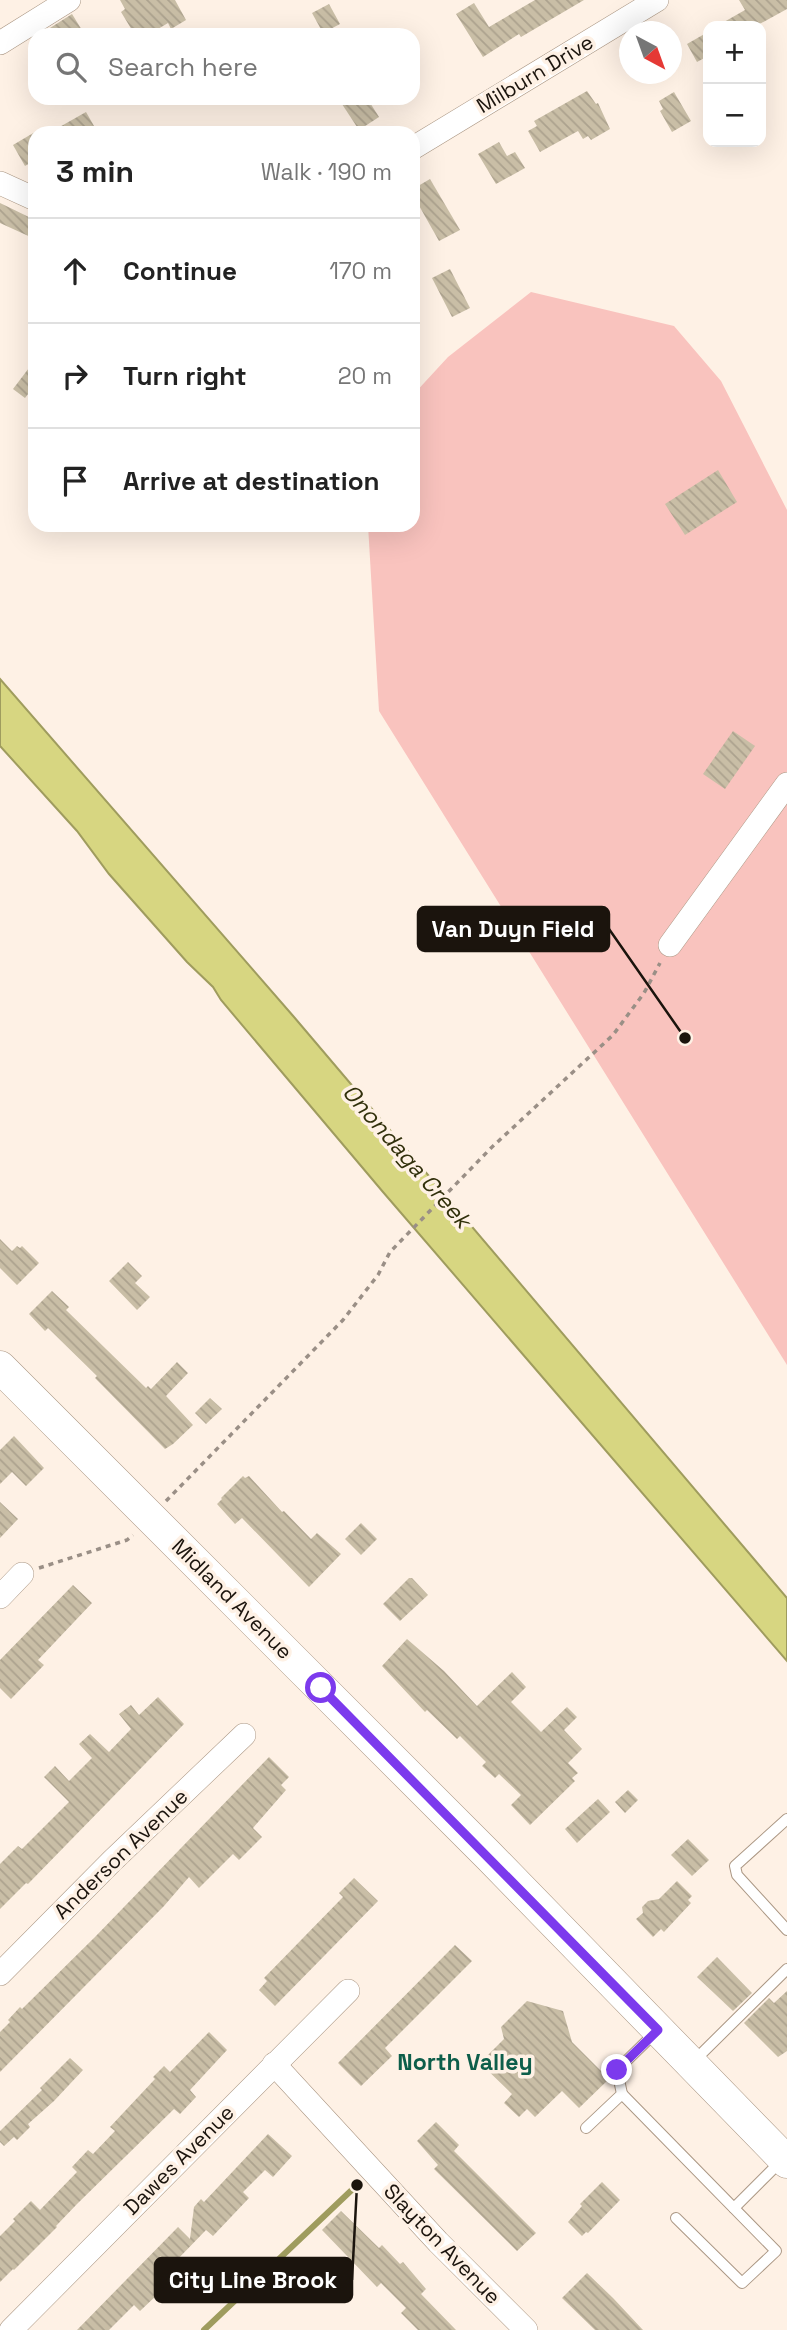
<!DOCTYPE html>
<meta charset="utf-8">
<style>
:root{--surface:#fff;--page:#f6f6f6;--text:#222;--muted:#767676;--line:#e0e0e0}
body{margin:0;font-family:"Space Grotesk",sans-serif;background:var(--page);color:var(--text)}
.controls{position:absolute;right:21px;top:21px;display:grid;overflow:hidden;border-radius:14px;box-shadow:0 7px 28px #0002}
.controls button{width:63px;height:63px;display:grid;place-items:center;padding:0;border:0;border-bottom:2px solid var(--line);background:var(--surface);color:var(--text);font:35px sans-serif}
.compass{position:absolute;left:619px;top:21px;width:63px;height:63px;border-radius:50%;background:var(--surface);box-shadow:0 7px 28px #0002;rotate:139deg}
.stop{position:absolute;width:21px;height:21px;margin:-16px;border:5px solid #7c3aed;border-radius:50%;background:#fff}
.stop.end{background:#7c3aed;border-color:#fff;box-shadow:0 2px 7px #0008}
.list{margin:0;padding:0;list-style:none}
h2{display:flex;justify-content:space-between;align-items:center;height:91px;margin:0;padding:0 28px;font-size:30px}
h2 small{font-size:23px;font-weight:400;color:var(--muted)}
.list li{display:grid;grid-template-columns:46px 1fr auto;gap:21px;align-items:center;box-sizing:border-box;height:105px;padding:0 28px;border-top:2px solid var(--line)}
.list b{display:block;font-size:26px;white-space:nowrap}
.list em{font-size:23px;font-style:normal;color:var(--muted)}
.icon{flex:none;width:38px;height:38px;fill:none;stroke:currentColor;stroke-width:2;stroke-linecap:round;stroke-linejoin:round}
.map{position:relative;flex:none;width:787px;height:2330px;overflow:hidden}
.search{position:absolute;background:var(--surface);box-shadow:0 7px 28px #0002;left:28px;top:28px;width:392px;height:77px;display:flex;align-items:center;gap:18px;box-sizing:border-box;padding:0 24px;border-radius:21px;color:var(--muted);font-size:26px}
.panel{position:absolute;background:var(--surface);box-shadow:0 7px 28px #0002;left:28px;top:126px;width:392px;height:406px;border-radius:21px}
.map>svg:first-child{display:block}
</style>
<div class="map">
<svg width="787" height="2330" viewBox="0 0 787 2330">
<defs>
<pattern id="building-back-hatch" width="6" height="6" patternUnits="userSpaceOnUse" patternTransform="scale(1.75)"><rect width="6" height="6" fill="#c9bea6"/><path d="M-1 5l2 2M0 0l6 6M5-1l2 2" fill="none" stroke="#aca28e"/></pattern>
</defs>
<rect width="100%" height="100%" fill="#fef1e5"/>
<path fill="#f9c3be" d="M 531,292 L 674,326 L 721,381 L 787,510 L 787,1365 L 379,711 L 368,525 L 413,525 L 413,395 L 448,357 Z"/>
<path fill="#d7d681" stroke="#9f9c5e" stroke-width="2" d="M 0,679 L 294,1017 L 787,1598 L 787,1661 L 383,1192 L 221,1000 L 213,987 L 187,962 L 109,874 L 77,831 L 0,746 Z"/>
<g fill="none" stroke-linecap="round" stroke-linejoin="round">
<path stroke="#9f9c5e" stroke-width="6" d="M 204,2330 L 357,2185"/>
</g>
<g fill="url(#building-back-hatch)">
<path d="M 120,0 L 175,0 L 186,20 L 171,29 L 168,23 L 148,35 L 135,35 L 121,12 L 125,9 Z"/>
<path d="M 535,0 L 584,0 L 521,37 L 519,34 L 483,57 L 456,14 L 474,3 L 489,27 Z"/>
<path d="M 739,0 L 787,0 L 787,9 L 756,26 L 717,26 L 745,10 Z"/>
<path d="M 329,4 L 340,24 L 323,33 L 312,13 Z"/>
<path d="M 72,14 L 85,35 L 39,35 Z"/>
<path d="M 708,32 L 708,56 L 697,62 L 687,44 Z"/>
<path d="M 587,91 L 596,104 L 598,103 L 610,129 L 591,140 L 588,136 L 583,139 L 578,131 L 540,152 L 528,131 L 537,126 L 534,121 Z"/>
<path d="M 674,92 L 691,121 L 672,132 L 660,111 L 663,109 L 659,101 Z"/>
<path d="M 338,98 L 367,98 L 379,117 L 359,130 Z"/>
<path d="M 86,112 L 98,133 L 49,133 Z"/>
<path d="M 35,132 L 35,160 L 25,166 L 13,145 Z"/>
<path d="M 499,142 L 507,156 L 515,152 L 525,168 L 496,184 L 478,154 Z"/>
<path d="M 430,179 L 460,230 L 439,241 L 413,195 L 413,189 Z"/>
<path d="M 0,203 L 35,220 L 35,239 L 0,223 Z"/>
<path d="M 450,269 L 470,308 L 452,317 L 432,278 Z"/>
<path d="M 35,360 L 35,385 L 25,398 L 13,389 Z"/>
<path d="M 718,470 L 737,502 L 685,535 L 665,504 Z"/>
<path d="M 733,731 L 755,746 L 725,789 L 703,774 Z"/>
<path d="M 0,1239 L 12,1251 L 17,1246 L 20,1248 L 22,1246 L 39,1263 L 17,1285 L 0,1268 Z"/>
<path d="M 128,1262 L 142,1276 L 135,1283 L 150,1297 L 137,1310 L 109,1281 Z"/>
<path d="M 52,1291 L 69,1307 L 66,1310 L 146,1388 L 148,1386 L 151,1389 L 177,1362 L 188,1373 L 166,1396 L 193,1425 L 173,1444 L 165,1449 L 95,1378 L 97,1376 L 48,1328 L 45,1331 L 29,1314 Z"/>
<path d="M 210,1398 L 222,1409 L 206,1424 L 195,1413 Z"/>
<path d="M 14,1436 L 44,1468 L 26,1486 L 12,1472 L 0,1484 L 0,1450 Z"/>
<path d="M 243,1476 L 245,1478 L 249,1476 L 282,1512 L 284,1511 L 311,1539 L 317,1533 L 341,1554 L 309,1587 L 242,1518 L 235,1524 L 217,1504 L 222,1499 L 221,1498 Z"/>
<path d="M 0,1502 L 18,1519 L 0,1538 Z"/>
<path d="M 361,1523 L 377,1539 L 361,1555 L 345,1539 Z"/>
<path d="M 409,1578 L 412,1578 L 428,1595 L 400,1621 L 383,1604 Z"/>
<path d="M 73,1585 L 92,1603 L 38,1660 L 44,1665 L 11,1699 L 0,1688 L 0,1660 Z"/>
<path d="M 407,1639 L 444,1671 L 477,1706 L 512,1672 L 526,1687 L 511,1702 L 541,1732 L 567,1707 L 577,1717 L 564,1730 L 582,1749 L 568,1763 L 578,1773 L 572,1778 L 575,1781 L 530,1825 L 511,1805 L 521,1795 L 499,1774 L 495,1778 L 482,1766 L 486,1762 L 460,1736 L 457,1739 L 427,1710 L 425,1712 L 382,1666 Z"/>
<path d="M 158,1697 L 184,1724 L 28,1884 L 26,1883 L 0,1909 L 0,1864 L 18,1846 L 22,1849 L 69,1802 L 44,1777 L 55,1766 L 69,1781 L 92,1758 L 79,1744 L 90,1734 L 109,1752 L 131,1729 L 119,1714 L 131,1705 L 139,1715 Z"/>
<path d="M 269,1757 L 289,1777 L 281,1785 L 286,1790 L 253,1828 L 262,1837 L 239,1860 L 233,1854 L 199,1888 L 189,1877 L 164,1906 L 0,2072 L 0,2032 L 10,2022 L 8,2020 L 20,2007 L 22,2009 L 95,1937 Z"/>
<path d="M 628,1790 L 638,1800 L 625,1813 L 615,1802 Z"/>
<path d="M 598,1799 L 610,1812 L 577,1843 L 565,1829 Z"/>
<path d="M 688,1839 L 709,1860 L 692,1876 L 671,1855 Z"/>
<path d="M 354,1878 L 378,1901 L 275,2006 L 259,1990 L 267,1981 L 264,1978 L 343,1897 L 339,1893 Z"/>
<path d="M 677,1881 L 692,1896 L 688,1900 L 691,1903 L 664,1932 L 661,1929 L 653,1937 L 636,1919 L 643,1913 L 642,1907 L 648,1901 L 659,1899 Z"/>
<path d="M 455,1945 L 472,1961 L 385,2048 L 392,2056 L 361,2086 L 338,2063 Z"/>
<path d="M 717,1957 L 752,1993 L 733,2011 L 697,1977 Z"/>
<path d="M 787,1991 L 787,2051 L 778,2057 L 744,2023 L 769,1998 L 774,2003 Z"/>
<path d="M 527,2001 L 563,2011 L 572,2042 L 609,2079 L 579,2108 L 562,2091 L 535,2117 L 527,2109 L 519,2117 L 504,2103 L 512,2094 L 480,2063 L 504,2039 L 501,2027 Z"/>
<path d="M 209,2032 L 227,2050 L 190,2090 L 196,2097 L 180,2114 L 174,2109 L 77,2204 L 56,2226 L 57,2227 L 14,2270 L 13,2269 L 0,2282 L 0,2236 L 15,2221 L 13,2219 L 31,2201 L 40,2210 L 77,2172 L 72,2167 L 88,2150 L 93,2154 L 115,2131 L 110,2127 L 155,2079 L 153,2077 L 164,2066 L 170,2072 Z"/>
<path d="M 70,2058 L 83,2070 L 54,2101 L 28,2124 L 30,2127 L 17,2140 L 14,2137 L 4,2146 L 0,2142 L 0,2131 L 42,2090 L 40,2088 Z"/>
<path d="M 436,2122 L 459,2145 L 454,2151 L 536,2233 L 517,2251 L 434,2169 L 438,2165 L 417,2141 Z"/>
<path d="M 268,2134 L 292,2156 L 273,2177 L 265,2170 L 243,2192 L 249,2198 L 213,2236 L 206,2230 L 174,2263 L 178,2267 L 155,2291 L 158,2294 L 140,2311 L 134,2305 L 109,2330 L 77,2330 L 178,2227 L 190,2239 L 194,2207 L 201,2199 L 204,2202 Z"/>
<path d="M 602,2182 L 620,2200 L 588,2233 L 586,2232 L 582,2236 L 568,2222 L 582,2206 L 580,2204 Z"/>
<path d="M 341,2211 L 379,2248 L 382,2245 L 400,2264 L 403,2262 L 426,2289 L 421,2294 L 456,2330 L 418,2330 L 401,2313 L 406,2308 L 381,2283 L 377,2287 L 322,2230 Z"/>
<path d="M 587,2273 L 613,2298 L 643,2330 L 595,2330 L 562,2298 Z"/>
</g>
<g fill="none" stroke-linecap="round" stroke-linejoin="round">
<g stroke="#ab9784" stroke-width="12">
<g id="lane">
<path d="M 787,1819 L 735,1866 L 737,1875 L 787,1930"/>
<path d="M 693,2062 L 787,1969"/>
<path d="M 622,2094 L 776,2251 L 742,2283 L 676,2218"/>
<path d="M 586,2128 L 622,2094 L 617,2070 L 656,2032"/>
<path d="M 734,2208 L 781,2161"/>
</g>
</g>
<g stroke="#ab9784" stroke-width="24">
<g id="street">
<path d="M 0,43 L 69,0"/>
<path d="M 413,148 L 657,0"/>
<path d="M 0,183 L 35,199"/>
<path d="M 670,945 L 787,784"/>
<path d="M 0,1597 L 22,1574"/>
<path d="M 0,1974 L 112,1861 L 244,1735"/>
<path d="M 274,2064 L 438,2242 L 526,2330"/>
<path d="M 11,2330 L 348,1991"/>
</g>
</g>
<g stroke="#ab9784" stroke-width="33">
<path id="secondary" d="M 0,1367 L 489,1856 L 787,2162"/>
</g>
<g stroke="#9a8f86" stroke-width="3.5" stroke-dasharray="5 5" stroke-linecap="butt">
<path d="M 166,1501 L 343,1320 L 378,1275 L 390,1252 L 491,1148 L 613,1035 L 644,993 L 660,963"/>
<path d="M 39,1568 L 127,1540 L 133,1535"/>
</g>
<use href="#lane" stroke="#fff" stroke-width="10"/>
<use href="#street" stroke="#fff" stroke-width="23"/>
<use href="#secondary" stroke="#fff" stroke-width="32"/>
</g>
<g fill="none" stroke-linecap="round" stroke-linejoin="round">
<path stroke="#7c3aed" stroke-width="9" d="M 321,1688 L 658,2030 L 617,2070"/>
</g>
<g text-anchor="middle" stroke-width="7" stroke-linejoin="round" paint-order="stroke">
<g font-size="21" fill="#1b140d" stroke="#fef1e5">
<text transform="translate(535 74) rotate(-31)" y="7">Milburn Drive</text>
<text transform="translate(232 1599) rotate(45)" y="7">Midland Avenue</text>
<text transform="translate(121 1854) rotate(-44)" y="7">Anderson Avenue</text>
<text transform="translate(179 2160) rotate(-45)" y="7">Dawes Avenue</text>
<text transform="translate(442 2244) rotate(46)" y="7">Slayton Avenue</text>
</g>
<g font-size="23" font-style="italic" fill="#31300b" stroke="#fef1e5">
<text transform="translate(407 1156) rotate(49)" y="8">Onondaga Creek</text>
</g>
<g font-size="23" font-weight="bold" fill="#0d5e4a" stroke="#fef1e5">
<text x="465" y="2070">North Valley</text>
</g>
</g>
<path fill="none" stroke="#1b140d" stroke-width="2.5" d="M685 1038L609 929M357 2185L352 2280"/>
<g fill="#1b140d" stroke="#fef1e5" stroke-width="2.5">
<circle cx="685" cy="1038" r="7"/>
<circle cx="357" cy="2185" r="7"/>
</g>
<g fill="#1b140d" stroke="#1b140d" stroke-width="2.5">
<rect x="418" y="907" width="191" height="44" rx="7"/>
<rect x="155" y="2258" width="197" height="44" rx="7"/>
</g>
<g font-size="23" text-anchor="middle" font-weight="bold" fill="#fff">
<text x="513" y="937">Van Duyn Field</text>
<text x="253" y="2288">City Line Brook</text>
</g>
</svg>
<div class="controls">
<button>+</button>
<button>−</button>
</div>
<svg class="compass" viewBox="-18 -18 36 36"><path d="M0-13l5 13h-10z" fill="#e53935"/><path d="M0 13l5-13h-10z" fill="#767676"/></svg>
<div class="stop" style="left:321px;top:1688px"></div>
<div class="stop end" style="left:617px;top:2070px"></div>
<div class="search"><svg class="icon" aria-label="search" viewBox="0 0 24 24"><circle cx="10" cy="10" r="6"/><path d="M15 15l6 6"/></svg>Search here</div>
<section class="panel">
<h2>3 min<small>Walk · 190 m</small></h2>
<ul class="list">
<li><svg class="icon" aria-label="ahead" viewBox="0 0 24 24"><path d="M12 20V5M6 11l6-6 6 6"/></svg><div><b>Continue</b></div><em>170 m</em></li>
<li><svg class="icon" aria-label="right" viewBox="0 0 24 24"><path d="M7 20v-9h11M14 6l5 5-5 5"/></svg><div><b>Turn right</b></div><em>20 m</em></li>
<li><svg class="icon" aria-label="arrive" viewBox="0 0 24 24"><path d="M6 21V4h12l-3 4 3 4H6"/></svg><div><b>Arrive at destination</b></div></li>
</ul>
</section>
</div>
